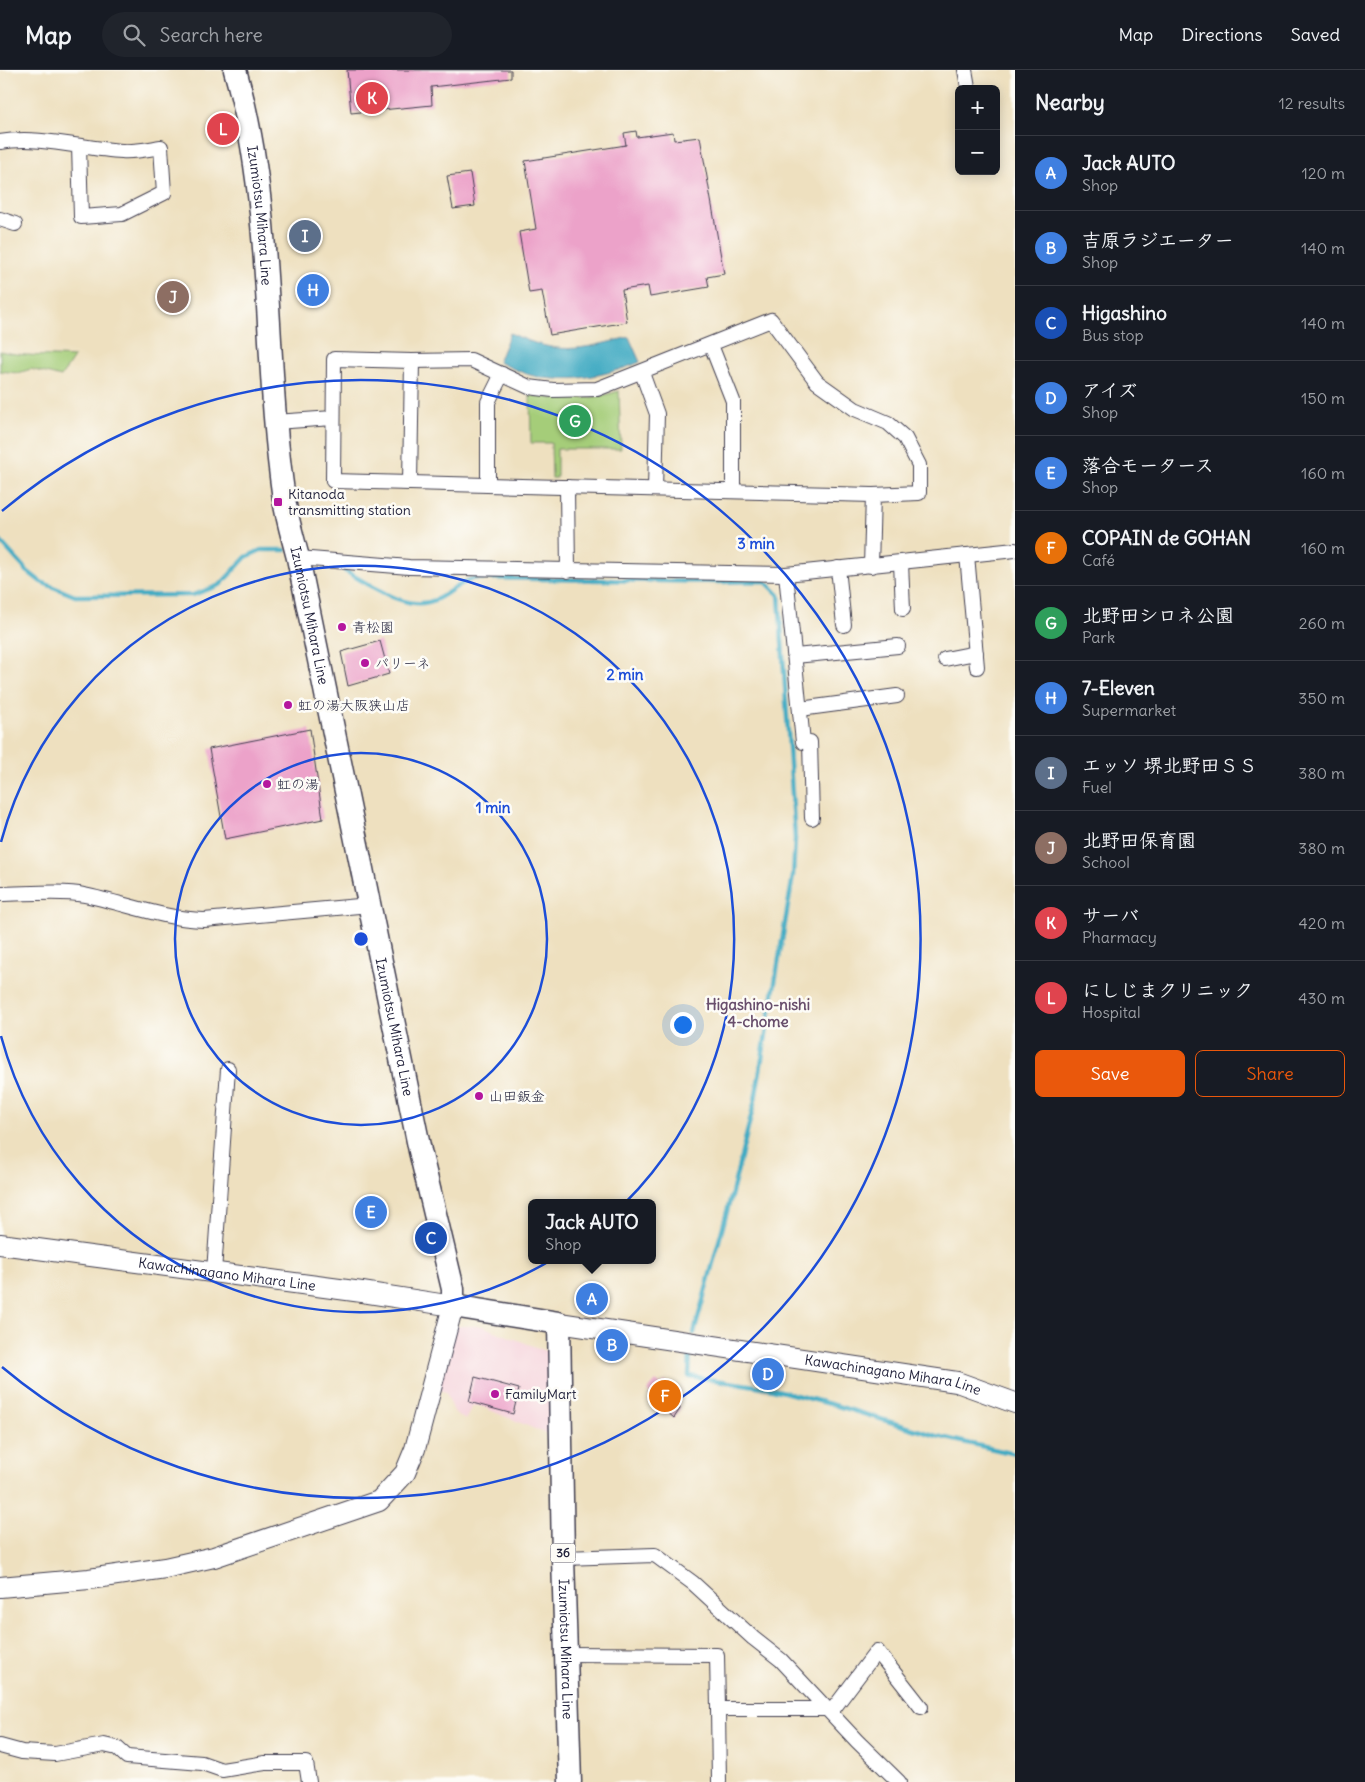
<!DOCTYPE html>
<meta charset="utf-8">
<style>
:root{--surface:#171b24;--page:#20242c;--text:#f1f3f6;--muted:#9ea1a6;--line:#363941;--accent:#ea580c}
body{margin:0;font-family:Delius,"Klee One",sans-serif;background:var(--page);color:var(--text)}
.controls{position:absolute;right:15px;top:15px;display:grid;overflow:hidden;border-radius:8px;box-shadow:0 2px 12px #0003}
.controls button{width:45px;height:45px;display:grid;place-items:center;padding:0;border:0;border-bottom:1px solid var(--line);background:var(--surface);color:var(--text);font:25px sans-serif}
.you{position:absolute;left:682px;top:954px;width:18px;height:18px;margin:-12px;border:4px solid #fff;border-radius:50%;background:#1a73e8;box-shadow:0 0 0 8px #1a73e833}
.badge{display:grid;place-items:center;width:32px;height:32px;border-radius:50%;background:var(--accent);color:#fff;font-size:16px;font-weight:700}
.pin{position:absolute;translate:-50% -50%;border:2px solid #fff;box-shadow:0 1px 5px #0006}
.popup{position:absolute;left:528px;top:1129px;width:128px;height:65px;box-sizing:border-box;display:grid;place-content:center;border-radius:8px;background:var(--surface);filter:drop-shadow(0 1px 4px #0005);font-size:16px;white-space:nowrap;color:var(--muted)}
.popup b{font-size:19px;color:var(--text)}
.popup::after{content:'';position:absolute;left:50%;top:100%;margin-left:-10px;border:10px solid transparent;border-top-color:var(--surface)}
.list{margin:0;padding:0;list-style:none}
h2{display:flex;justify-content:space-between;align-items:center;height:65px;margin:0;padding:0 20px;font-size:21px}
h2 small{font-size:16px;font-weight:400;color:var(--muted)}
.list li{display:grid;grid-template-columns:32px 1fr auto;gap:15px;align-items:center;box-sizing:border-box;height:75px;padding:0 20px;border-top:1px solid var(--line)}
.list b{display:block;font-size:19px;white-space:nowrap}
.list p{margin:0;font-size:16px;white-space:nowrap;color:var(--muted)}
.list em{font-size:16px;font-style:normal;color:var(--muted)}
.actions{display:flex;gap:10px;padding:15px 20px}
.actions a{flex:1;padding:11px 0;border:1px solid var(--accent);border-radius:8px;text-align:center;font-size:18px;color:var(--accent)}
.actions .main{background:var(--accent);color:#fff}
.icon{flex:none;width:28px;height:28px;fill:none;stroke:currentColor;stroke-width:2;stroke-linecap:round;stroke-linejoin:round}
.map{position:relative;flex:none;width:1015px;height:1712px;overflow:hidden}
header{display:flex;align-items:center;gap:30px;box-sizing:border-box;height:70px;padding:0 25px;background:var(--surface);border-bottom:1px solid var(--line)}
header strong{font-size:24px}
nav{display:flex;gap:28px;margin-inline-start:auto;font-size:18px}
.search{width:350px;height:45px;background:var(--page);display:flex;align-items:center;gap:12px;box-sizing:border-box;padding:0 18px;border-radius:28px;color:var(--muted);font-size:19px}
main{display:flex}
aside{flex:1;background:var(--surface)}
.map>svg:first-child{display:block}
</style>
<header>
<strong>Map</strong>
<div class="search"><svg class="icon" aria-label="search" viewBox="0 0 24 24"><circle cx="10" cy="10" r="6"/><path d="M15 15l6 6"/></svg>Search here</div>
<nav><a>Map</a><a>Directions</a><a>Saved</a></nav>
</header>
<main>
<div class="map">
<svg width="1015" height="1712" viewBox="0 0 1015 1712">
<rect width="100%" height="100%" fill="#fdfcf7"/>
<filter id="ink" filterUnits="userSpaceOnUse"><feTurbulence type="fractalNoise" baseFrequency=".02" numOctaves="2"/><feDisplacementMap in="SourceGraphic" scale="10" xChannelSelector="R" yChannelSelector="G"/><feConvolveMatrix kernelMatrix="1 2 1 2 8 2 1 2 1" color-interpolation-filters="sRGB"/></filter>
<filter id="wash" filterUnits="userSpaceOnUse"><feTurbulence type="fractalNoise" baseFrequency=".0096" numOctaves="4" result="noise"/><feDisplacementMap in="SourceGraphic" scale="20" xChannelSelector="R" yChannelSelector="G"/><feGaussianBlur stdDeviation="1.12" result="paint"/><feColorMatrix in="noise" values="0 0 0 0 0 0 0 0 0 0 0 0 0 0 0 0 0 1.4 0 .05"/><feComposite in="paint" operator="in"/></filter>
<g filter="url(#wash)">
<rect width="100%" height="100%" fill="#eee0bf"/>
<path fill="#f5cfd9" d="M 455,1256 L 482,1256 L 551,1283 L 554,1367 L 480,1336 L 473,1336 L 465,1350 L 454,1342 L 446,1322 L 438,1319 Z"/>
<g fill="#a5cd79" stroke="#64785a">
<path d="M 0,281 C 22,287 50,285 74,287 L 61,307 L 31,299 L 18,303 L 0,301 Z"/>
<path d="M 619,321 L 621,379 L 557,379 L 557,408 L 552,408 L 551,373 L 531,373 L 530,325 C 560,331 590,330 619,321 Z"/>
</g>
<path fill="#43abc3" stroke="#32667f" d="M 510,263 C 560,286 577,280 629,267 L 640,292 C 610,305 563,315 530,305 C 519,302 508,296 498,292 Z"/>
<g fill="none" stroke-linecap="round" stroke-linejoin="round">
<g stroke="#43abc3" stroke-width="4.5">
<path d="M 0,471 L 27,501 L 41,512 L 75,526 L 193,525 L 220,515 L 246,487 L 261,480 L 285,480"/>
<path d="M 345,501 C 370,514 406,543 435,530 C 451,523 456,513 476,508 L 721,512 L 765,511 L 779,525 L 795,769 L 793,806 L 755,1030 L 732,1123 L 694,1263"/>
<path d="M 690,1282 L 689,1306 L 769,1318 L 834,1335 L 937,1366 L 1015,1384"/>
</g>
</g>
<g id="blocks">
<g fill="#eca2c9">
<path d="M 347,0 L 511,0 L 511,8 L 431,17 L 432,35 L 351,43 Z"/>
<path d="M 636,61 L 637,67 L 673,62 L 674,70 L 700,67 L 724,204 L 707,207 L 709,217 L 650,227 L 648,216 L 622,220 L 627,252 L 550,265 L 542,221 L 529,223 L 519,162 L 536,159 L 525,91 L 626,75 L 624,63 Z"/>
<path d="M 470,103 L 475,136 L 453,139 L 447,106 Z"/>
<path d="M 380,571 L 389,604 L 348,616 L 341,582 Z"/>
<path d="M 310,659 L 323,749 L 225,769 L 209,679 Z"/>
<path d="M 475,1307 L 519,1319 L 513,1344 L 469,1332 Z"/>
<path d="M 656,1311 L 661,1315 L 665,1311 L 676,1322 L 680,1339 L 674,1348 L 650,1327 L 651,1325 L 647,1321 Z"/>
</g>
</g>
</g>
<g filter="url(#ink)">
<use href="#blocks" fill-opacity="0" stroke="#413e4f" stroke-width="1"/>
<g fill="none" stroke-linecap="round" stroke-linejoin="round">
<g stroke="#413e4f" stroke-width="16">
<g id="street">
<path d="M 965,0 L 968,17"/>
<path d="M 0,72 C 40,65 83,79 122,81 C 135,82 148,79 161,77 L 164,123 L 122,144 L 81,147 L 79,76"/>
<path d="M 0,149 L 15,154"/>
<path d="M 771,250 L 817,312 L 855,339 L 888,353 L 905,368 L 919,395 L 919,423 L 873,425 L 333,411 L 334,289 L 412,291 L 471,290 L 529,317 L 553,320 L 597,319 Z"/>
<path d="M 711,275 L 733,331 L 733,421"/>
<path d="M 642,303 L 657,344 L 655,419"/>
<path d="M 275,352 L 333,348"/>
<path d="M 410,413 L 412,291"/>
<path d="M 488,415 L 488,332 L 502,304"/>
<path d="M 567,417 L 568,501"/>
<path d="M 967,485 L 977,597"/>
<path d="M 298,488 L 409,497 L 786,504 L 1015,480"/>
<path d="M 901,493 L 903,539"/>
<path d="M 871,496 L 873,425"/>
<path d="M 838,498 L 844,555"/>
<path d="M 786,504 L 803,672 L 810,672 L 812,748"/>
<path d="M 795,586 L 898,576"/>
<path d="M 945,589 L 976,583"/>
<path d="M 800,639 L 897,626"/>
<path d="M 0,824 C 24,824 62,820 84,825 C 125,833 162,849 204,850 L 370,835"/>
<path d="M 214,1202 L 228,999"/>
<path d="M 563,1488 L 655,1485 L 693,1513 L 753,1568 L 781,1590 L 857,1671 L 899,1712"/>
<path d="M 566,1584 L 717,1585 L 718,1639 L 828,1639"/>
<path d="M 718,1639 L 719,1712"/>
<path d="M 831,1642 L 877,1581 L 921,1637"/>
<path d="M 0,1676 L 22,1682 L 55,1684 L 104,1675 L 117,1678 L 127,1687 L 202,1693 L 222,1700 L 265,1693 L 306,1693 L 309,1712"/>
</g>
</g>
<g stroke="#413e4f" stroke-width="22">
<g id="secondary">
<path id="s1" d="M 0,1174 L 362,1222 L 453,1236 L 415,1379 L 405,1403 L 379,1431 L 214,1487 L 165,1498 L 89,1509 L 0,1517"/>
<path id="s2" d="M 559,1253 L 957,1312 L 1015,1333"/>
</g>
</g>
<g stroke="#413e4f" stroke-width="25">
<g id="primary">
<path id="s3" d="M 235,0 C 275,139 263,287 284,429 C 287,449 293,468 298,488 L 420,1081 L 453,1219 L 453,1236 L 559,1253 L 563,1488 L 570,1712"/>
</g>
</g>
<use href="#street" stroke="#fff" stroke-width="14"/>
<use href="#secondary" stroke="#fff" stroke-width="20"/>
<use href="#primary" stroke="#fff" stroke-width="22"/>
</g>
</g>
<g fill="none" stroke="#1d4ed8" stroke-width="2.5">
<circle cx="361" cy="869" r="186"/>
<path d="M1 772A373 373 0 1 1 1 966"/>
<path d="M2 441A559 559 0 1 1 2 1297"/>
</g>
<g fill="#b5179e" stroke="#fdfcf7" stroke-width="2">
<rect x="273" y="427" width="10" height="10" rx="2.5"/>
<circle cx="342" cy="557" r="5"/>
<circle cx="365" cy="593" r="5"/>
<circle cx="288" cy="635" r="5"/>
<circle cx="267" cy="714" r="5"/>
<circle cx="479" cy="1026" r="5"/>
<circle cx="495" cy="1324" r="5"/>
</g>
<g text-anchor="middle" stroke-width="5" stroke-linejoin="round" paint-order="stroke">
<rect fill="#fdfcf7" stroke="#646373" stroke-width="1" x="550.5" y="1473.5" width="25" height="19" rx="4"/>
<g font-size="12" font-weight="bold" fill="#22223b">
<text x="563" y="1487">36</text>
</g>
<g font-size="14" fill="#22223b" stroke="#fdfcf7">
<text dy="5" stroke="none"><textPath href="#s3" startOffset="148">Izumiotsu Mihara Line</textPath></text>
<text dy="5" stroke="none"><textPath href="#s3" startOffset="552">Izumiotsu Mihara Line</textPath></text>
<text dy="5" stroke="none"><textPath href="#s3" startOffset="972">Izumiotsu Mihara Line</textPath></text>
<text dy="5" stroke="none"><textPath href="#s1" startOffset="229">Kawachinagano Mihara Line</textPath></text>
<text dy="5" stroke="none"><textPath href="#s2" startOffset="338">Kawachinagano Mihara Line</textPath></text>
<text dy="5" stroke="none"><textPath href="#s3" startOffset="1691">Izumiotsu Mihara Line</textPath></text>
</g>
<g font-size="14" fill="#22223b" stroke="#fdfcf7" text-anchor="start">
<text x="288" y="429">Kitanoda<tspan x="288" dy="16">transmitting station</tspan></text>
<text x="352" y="562">青松園</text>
<text x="375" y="598">パリーネ</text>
<text x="298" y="640">虹の湯大阪狭山店</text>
<text x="277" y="719">虹の湯</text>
<text x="489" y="1031">山田鈑金</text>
<text x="505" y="1329">FamilyMart</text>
</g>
<g font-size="15" font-weight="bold" fill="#694f6d" stroke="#fdfcf7">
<text x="758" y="940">Higashino-nishi<tspan x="758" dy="17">4-chome</tspan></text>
</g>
</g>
<circle cx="361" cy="869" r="8" fill="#1d4ed8" stroke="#fdfcf7" stroke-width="2.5"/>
<g font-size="15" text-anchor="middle" font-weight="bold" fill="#1d4ed8" stroke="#fdfcf7" stroke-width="5" stroke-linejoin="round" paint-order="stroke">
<text x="756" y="479">3 min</text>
<text x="625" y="610">2 min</text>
<text x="493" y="743">1 min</text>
</g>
</svg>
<div class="controls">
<button>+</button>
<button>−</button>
</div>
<div class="you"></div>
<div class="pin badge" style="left:592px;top:1229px;background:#3f7fe0">A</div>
<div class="popup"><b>Jack AUTO</b>Shop</div>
<div class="pin badge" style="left:612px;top:1275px;background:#3f7fe0">B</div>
<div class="pin badge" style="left:431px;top:1168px;background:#1a4fb4">C</div>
<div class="pin badge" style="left:768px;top:1304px;background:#3f7fe0">D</div>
<div class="pin badge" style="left:371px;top:1142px;background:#3f7fe0">E</div>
<div class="pin badge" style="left:665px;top:1326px;background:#e8710a">F</div>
<div class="pin badge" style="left:575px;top:351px;background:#2e9e5b">G</div>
<div class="pin badge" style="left:313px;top:220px;background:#3f7fe0">H</div>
<div class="pin badge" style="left:305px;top:166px;background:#5c6f8a">I</div>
<div class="pin badge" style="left:173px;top:227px;background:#8d6e63">J</div>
<div class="pin badge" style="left:372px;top:28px;background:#e0444e">K</div>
<div class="pin badge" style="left:223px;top:59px;background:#e0444e">L</div>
</div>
<aside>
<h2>Nearby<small>12 results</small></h2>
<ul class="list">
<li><span class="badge" style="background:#3f7fe0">A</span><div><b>Jack AUTO</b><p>Shop</p></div><em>120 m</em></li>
<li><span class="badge" style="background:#3f7fe0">B</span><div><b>吉原ラジエーター</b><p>Shop</p></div><em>140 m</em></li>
<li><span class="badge" style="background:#1a4fb4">C</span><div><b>Higashino</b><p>Bus stop</p></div><em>140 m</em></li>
<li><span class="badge" style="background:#3f7fe0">D</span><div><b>アイズ</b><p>Shop</p></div><em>150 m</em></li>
<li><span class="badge" style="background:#3f7fe0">E</span><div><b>落合モータース</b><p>Shop</p></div><em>160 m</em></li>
<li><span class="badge" style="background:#e8710a">F</span><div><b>COPAIN de GOHAN</b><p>Café</p></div><em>160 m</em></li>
<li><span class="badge" style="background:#2e9e5b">G</span><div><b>北野田シロネ公園</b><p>Park</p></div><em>260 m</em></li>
<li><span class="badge" style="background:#3f7fe0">H</span><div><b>7-Eleven</b><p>Supermarket</p></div><em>350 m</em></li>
<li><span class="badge" style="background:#5c6f8a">I</span><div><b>エッソ 堺北野田ＳＳ</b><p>Fuel</p></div><em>380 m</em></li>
<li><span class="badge" style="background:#8d6e63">J</span><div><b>北野田保育園</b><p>School</p></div><em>380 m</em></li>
<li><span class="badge" style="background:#e0444e">K</span><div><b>サーバ</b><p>Pharmacy</p></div><em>420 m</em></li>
<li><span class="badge" style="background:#e0444e">L</span><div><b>にしじまクリニック</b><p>Hospital</p></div><em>430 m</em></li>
</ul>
<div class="actions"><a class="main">Save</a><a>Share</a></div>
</aside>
</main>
